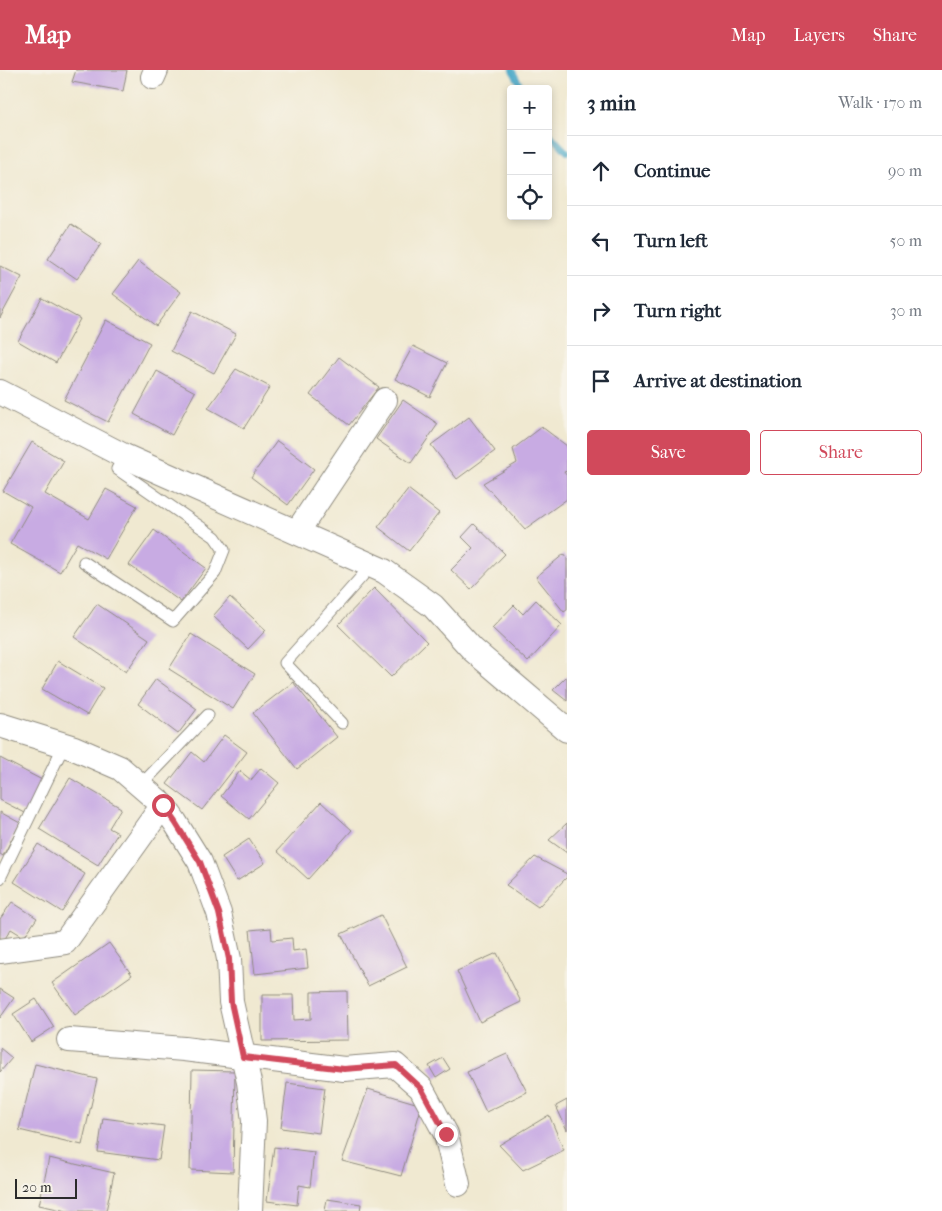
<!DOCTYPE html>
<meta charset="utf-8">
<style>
:root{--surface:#fff;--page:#f2f2f3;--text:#1f2937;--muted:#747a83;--line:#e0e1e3;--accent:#d1495b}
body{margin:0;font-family:"IM FELL French Canon",serif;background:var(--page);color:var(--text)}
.controls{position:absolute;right:15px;top:15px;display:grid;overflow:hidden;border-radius:5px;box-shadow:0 2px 8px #0003}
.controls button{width:45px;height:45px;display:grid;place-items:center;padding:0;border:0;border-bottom:1px solid var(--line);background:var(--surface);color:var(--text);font:25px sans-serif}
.scale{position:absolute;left:15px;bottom:12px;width:62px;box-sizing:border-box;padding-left:5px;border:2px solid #2b2b2b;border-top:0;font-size:14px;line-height:18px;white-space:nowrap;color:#2b2b2b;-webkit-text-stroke:4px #f7f3e8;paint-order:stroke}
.stop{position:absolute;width:15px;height:15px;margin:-11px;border:4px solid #d1495b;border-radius:50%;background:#fff}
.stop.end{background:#d1495b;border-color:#fff;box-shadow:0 1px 5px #0008}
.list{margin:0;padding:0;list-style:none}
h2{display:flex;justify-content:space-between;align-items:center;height:65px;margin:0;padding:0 20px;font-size:21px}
h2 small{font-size:16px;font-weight:400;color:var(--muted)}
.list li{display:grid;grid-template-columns:32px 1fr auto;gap:15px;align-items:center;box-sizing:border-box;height:70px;padding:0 20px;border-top:1px solid var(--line)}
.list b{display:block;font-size:19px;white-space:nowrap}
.list em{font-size:16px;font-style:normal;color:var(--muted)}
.actions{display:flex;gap:10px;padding:15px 20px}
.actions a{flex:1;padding:11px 0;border:1px solid var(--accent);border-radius:5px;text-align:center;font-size:18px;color:var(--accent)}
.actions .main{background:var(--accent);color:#fff}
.icon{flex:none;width:28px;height:28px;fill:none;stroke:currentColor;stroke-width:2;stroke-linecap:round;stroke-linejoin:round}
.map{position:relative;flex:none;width:567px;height:1141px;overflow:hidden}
header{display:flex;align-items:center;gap:30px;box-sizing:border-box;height:70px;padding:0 25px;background:var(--accent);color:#fff}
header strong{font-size:24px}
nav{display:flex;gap:28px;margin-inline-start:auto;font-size:18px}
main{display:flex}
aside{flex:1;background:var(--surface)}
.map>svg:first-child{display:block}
</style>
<header>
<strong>Map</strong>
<nav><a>Map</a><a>Layers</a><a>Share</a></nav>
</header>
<main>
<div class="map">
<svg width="567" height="1141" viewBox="0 0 567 1141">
<rect width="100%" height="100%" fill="#f7f3e8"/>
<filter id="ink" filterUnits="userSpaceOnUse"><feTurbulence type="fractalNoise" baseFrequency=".02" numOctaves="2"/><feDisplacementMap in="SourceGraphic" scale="10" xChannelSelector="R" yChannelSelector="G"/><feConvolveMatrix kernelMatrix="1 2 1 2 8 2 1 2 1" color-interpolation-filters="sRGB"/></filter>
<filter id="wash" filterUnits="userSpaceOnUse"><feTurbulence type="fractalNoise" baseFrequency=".0096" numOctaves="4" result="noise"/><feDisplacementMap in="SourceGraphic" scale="20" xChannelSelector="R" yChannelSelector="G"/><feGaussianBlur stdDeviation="1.12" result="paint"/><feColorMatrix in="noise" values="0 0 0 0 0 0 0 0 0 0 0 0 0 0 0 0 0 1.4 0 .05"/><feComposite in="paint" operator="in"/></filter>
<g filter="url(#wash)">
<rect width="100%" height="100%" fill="#f0e9d1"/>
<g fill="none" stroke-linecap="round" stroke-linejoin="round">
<g stroke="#49a8c8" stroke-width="6">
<path d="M 512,0 L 523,19"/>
<path d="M 548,62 L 567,82"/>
</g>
</g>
<g id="blocks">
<g fill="#c8abe3">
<path d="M 76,0 L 127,0 L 123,21 L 72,12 Z"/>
<path d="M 71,154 L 101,174 L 77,209 L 48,189 Z"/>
<path d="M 138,191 L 181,222 L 156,256 L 113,224 Z"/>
<path d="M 0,196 L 22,207 L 0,248 Z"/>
<path d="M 42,228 L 80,249 L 56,293 L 18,271 Z"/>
<path d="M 192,241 L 236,264 L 214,303 L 171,281 Z"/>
<path d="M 106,250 L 150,273 L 108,352 L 64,330 Z"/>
<path d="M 413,276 L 447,293 L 430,327 L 395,309 Z"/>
<path d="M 339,287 L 379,317 L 349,355 L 310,325 Z"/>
<path d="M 236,299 L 270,317 L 244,358 L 208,338 Z"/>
<path d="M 157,301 L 195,322 L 172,365 L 134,344 Z"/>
<path d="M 403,330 L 438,354 L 411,393 L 376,369 Z"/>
<path d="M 469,347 L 495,381 L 457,409 L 431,375 Z"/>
<path d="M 542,357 L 567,376 L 567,401 L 564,402 L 567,406 L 567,429 L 525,459 L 483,413 L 517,393 L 513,379 Z"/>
<path d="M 277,371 L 314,399 L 288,435 L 251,407 Z"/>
<path d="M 32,372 L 64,391 L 45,424 L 89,449 L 106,419 L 137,436 L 106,489 L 77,473 L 60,502 L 10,474 L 31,437 L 3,421 Z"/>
<path d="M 408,419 L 439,443 L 409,481 L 378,457 Z"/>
<path d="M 474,454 L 505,484 L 471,519 L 451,500 L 473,478 L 462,467 Z"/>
<path d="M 154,460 L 206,498 L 181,532 L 129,495 Z"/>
<path d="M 564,484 L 567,488 L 567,540 L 564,542 L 536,507 Z"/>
<path d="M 374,518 L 427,572 L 391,607 L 338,555 Z"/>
<path d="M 230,527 L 266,560 L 248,579 L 213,546 Z"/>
<path d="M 536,530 L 562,555 L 528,592 L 492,558 L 514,535 L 523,544 Z"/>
<path d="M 97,534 L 149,569 L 126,602 L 74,567 Z"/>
<path d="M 191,564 L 255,604 L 233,639 L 169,599 Z"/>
<path d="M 58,591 L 103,618 L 87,645 L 42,619 Z"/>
<path d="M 567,606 L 567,631 L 553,620 Z"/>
<path d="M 156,609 L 197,639 L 178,664 L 138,634 Z"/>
<path d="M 293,612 L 337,667 L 297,699 L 253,643 Z"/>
<path d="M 224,665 L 247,682 L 202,740 L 167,714 L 192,682 L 204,692 Z"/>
<path d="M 0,688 L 44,711 L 27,744 L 0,730 Z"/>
<path d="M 261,698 L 279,713 L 249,749 L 221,726 L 240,701 L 251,710 Z"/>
<path d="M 70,708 L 121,738 L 109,758 L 118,763 L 98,795 L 39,759 Z"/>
<path d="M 321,732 L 352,760 L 308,809 L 277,781 Z"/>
<path d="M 0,742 L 20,753 L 3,786 L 0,784 Z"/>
<path d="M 567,753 L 567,783 L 549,770 Z"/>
<path d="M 249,769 L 265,793 L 237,811 L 222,787 Z"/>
<path d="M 38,774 L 85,804 L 62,842 L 14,812 Z"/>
<path d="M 535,787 L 567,804 L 567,807 L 538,837 L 506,815 Z"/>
<path d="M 12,832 L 37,848 L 24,867 L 11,859 L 4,870 L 0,868 L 0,849 Z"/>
<path d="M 381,845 L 407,897 L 368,916 L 341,864 Z"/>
<path d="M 271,858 L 272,870 L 292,868 L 293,881 L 306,879 L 308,898 L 255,904 L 250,860 Z"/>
<path d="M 109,873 L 132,905 L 75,945 L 52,913 Z"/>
<path d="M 497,883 L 521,932 L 480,952 L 457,901 Z"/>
<path d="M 0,919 L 14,928 L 0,948 Z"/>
<path d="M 347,921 L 348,970 L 262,971 L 262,925 L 293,925 L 294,950 L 311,949 L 311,922 Z"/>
<path d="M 36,929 L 54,957 L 31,972 L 13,944 Z"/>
<path d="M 0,978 L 12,988 L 0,1002 Z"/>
<path d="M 507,984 L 527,1022 L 486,1042 L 467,1002 Z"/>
<path d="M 443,988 L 450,999 L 436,1008 L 429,996 Z"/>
<path d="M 35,994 L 97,1009 L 82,1075 L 19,1060 Z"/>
<path d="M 192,1000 L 235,1001 L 233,1102 L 190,1100 Z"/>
<path d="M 287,1013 L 325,1018 L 319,1063 L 281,1058 Z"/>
<path d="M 368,1019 L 422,1035 L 401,1106 L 342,1091 Z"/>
<path d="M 567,1030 L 567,1060 L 556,1036 Z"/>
<path d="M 549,1045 L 564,1080 L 523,1100 L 499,1075 Z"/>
<path d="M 103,1048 L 164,1056 L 159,1090 L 98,1082 Z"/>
<path d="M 274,1077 L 314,1082 L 310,1117 L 299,1115 L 297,1135 L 267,1131 Z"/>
<path d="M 49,1088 L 114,1103 L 106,1141 L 67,1141 L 39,1135 Z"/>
<path d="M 327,1129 L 361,1134 L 360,1141 L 325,1141 Z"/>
</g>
</g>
</g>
<g filter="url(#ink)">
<use href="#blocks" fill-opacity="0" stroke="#8e8a7e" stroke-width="1"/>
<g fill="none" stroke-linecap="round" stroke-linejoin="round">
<g stroke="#8e8a7e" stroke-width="13">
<g id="lane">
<path d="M 84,492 L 173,551 L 215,503 L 224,480 L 215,467 L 117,399 L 124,386"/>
<path d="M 342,653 L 285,593 L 372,495"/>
<path d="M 140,716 L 208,645"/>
<path d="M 0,808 L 64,675"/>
</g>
</g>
<g stroke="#8e8a7e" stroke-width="26">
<g id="street">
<path d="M 153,7 L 156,0"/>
<path d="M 0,322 L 124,386 L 384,501 L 433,536 L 473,580 L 567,660"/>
<path d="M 297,462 L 385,330"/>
<path d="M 0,655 L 74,678 L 120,698 L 163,735 L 175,752 L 200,792 L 219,843 L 229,889 L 231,932 L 249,1012 L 254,1051 L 250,1141"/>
<path d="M 0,881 L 65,872 L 163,735"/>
<path d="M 69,970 L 184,979 L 344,999 L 395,995 L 421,1018 L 446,1064 L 458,1114"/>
</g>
</g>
<use href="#lane" stroke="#fff" stroke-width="11"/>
<use href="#street" stroke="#fff" stroke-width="24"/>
</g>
</g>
<g fill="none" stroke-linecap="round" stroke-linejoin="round" filter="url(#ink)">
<path stroke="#d1495b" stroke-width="6" d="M 163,735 L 175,752 L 200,792 L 219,843 L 229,889 L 231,932 L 243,987 L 344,999 L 396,995 L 421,1018 L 446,1064"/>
</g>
</svg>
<div class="controls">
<button>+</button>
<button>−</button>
<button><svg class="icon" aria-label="locate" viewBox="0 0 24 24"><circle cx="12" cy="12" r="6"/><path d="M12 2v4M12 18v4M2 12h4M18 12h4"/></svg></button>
</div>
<div class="scale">20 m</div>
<div class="stop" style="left:163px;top:735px"></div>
<div class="stop end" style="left:446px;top:1064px"></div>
</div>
<aside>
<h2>3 min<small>Walk · 170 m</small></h2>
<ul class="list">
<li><svg class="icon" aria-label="ahead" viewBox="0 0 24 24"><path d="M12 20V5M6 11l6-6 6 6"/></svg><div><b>Continue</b></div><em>90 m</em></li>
<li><svg class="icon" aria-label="left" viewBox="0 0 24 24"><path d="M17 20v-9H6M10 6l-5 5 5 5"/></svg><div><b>Turn left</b></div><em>50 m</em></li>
<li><svg class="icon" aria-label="right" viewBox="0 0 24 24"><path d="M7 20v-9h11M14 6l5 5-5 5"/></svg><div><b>Turn right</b></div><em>30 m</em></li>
<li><svg class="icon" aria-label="arrive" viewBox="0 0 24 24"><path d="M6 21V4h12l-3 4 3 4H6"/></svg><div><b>Arrive at destination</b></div></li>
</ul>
<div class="actions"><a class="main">Save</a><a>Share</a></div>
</aside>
</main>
